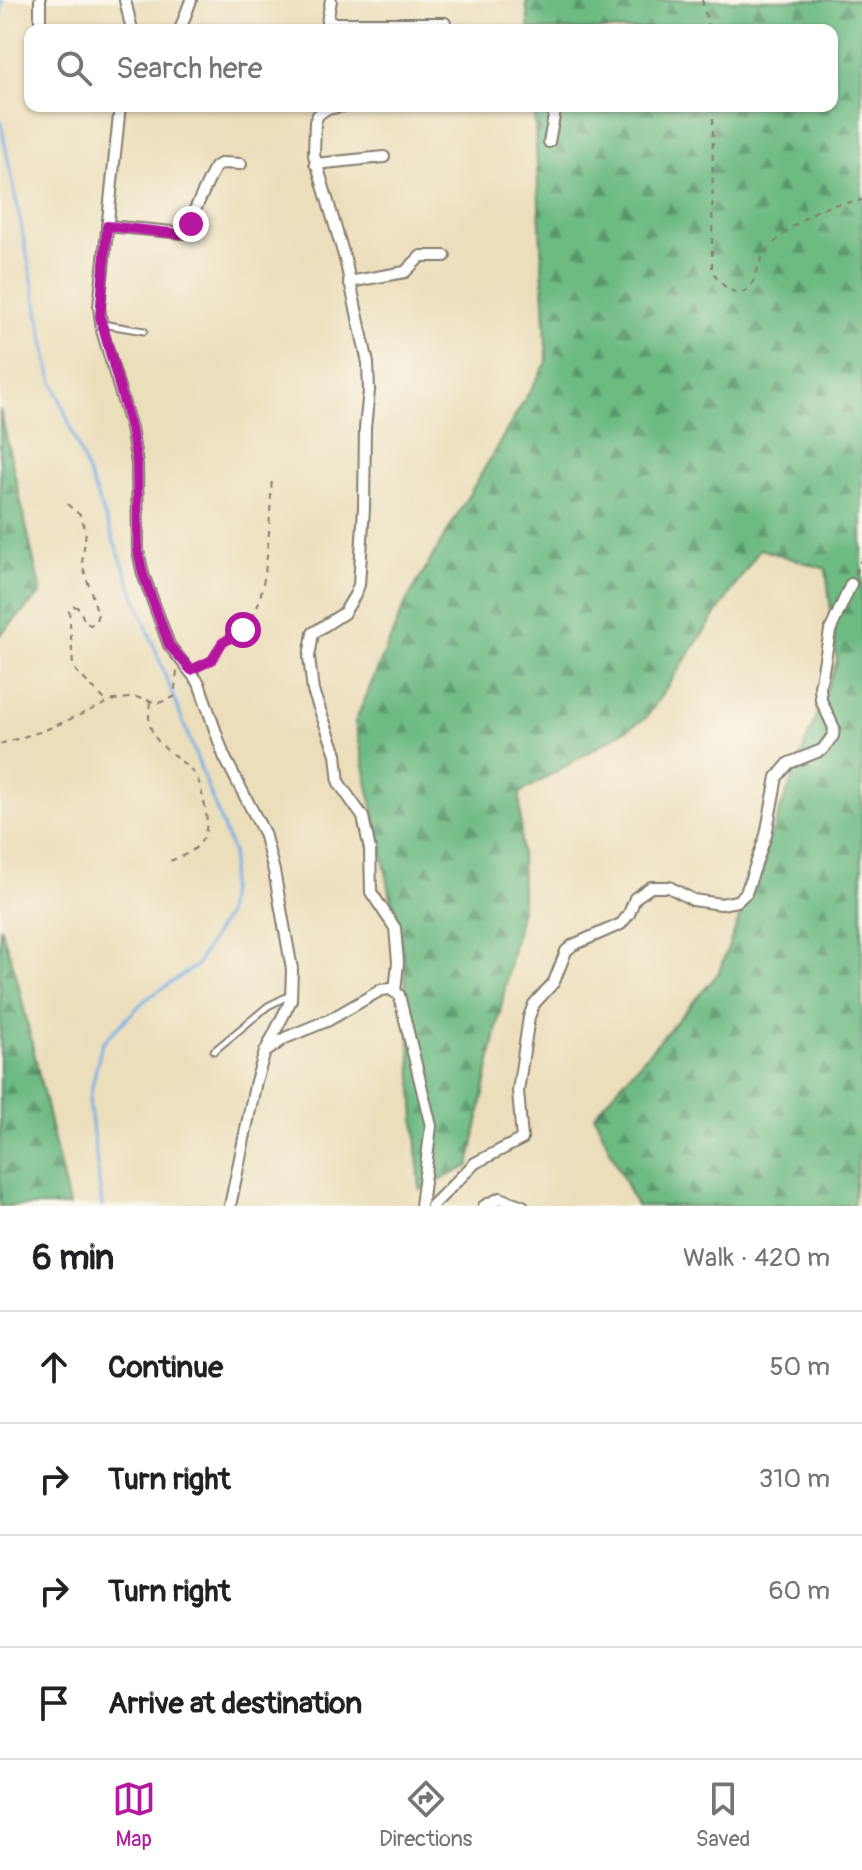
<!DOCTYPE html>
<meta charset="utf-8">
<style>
:root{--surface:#fff;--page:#f2f2f2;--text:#202124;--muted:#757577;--line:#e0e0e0;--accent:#b5179e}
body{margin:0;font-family:Pangolin,sans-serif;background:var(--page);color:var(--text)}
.stop{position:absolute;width:24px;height:24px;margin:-18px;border:6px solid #b5179e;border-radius:50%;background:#fff}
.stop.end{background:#b5179e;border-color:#fff;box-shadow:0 2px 8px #0008}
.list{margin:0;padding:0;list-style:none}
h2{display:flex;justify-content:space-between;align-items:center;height:104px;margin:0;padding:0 32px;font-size:34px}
h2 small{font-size:26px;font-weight:400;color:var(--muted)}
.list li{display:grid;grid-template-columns:52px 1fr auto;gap:24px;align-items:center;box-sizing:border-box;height:112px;padding:0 32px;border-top:2px solid var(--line)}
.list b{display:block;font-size:30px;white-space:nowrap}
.list em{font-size:26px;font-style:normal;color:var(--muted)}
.icon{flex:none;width:44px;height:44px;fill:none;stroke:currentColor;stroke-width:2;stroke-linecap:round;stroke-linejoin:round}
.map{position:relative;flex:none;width:862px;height:1206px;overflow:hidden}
.search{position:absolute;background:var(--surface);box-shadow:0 2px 6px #0004;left:24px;right:24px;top:24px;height:88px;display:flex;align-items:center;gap:20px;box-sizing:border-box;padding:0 28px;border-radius:16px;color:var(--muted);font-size:30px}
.sheet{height:552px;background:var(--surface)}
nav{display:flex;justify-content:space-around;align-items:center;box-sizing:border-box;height:112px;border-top:2px solid var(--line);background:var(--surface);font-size:22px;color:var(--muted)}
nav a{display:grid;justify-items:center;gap:4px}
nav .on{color:var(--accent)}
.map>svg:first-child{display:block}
</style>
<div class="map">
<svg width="862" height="1206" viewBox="0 0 862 1206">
<defs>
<pattern id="forest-firs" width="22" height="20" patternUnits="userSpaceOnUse" patternTransform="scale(2)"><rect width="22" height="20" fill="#6dba83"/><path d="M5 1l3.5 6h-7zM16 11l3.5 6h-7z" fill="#59966a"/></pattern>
</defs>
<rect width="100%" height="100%" fill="#fbf7ec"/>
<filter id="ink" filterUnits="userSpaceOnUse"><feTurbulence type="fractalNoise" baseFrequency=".0125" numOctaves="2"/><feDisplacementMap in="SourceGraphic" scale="16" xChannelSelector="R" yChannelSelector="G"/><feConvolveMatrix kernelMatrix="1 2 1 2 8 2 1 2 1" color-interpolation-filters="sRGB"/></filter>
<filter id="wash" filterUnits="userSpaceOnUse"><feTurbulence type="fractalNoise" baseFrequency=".006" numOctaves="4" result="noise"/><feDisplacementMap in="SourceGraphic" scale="32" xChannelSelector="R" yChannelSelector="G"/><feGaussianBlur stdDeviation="1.8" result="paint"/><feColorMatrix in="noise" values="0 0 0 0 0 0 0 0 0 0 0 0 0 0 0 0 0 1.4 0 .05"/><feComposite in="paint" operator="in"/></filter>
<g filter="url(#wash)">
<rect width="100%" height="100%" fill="#ebdebb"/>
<g fill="url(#forest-firs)" stroke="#446b50" stroke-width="2">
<path d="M 526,0 L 862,0 L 862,1127 L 853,1206 L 636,1206 L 594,1115 L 718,974 L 837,661 L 826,569 L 760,549 L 646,718 L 520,793 L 522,903 L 469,1166 L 420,1190 L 404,960 L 355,722 L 406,602 L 547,362 L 534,106 L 832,106 L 832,30 L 529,30 Z"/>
<path d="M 0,409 L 41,593 L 0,635 Z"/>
<path d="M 0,926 L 16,974 L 69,1206 L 0,1206 Z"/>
</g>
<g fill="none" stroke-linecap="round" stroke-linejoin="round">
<g stroke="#73aee4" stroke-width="3">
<path d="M 0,27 L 2,0"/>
<path d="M 0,119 L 51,376 L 233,853 L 226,915 L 196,966 L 145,1000 L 102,1043 L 89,1099 L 102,1206"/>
</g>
</g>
</g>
<g filter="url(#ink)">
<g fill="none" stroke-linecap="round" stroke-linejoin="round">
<g stroke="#847d6c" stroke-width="9">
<g id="lane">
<path d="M 102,324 L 144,331"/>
<path d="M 214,1051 L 268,1006 L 290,995"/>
</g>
</g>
<g stroke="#847d6c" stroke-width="14">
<g id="street">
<path d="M 40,0 L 40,30"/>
<path d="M 125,0 L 132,30"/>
<path d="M 327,23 L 445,23"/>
<path d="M 326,28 L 331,0"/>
<path d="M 180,30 L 191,0"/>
<path d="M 120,106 L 99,307 L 102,330 L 131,428 L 137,464 L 138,551 L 143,574 L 169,645 L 199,683 L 224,756 L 264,833 L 274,871 L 292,969 L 291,1000 L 265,1052 L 256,1081 L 230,1206"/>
<path d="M 343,106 L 326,109 L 318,115 L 315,122 L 314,155 L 345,259 L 368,363 L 369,391 L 365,428 L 364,508 L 359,585 L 355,595 L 344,613 L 313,633 L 309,657 L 313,691 L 336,754 L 339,783 L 363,817 L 370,850 L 371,892 L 395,928 L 398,962 L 395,992"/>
<path d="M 549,142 L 556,106"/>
<path d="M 315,164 L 384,157"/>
<path d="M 107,226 L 184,233 L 215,167 L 223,163 L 241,164"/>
<path d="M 349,282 L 405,272 L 421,256 L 445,256"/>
<path d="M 267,1051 L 285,1038 L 329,1020 L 381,990 L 390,989 L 399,995 L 431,1126 L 421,1206"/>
<path d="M 432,1206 L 475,1163 L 522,1139 L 518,1091 L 529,1017 L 534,1004 L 554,982 L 566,951 L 573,945 L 621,924 L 629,914 L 635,898 L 651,887 L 669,887 L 693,900 L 721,904 L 737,901 L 746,893 L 766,835 L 777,777 L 789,763 L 822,750 L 833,736 L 834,728 L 821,700 L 820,687 L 830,631 L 851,584"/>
<path d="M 484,1206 L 500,1198 L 523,1206"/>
</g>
</g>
<g stroke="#847d6c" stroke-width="2" stroke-dasharray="6 6" stroke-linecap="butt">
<path d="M 702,0 L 709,30"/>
<path d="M 713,106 L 712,269 C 716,280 732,298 745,291 C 756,285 756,268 762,258 C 770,243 803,217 819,210 C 832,204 848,203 862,200"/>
<path d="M 67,504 L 80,515 L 86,531 L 82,564 L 98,614 L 95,623 L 90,625 L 85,622 L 79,608 L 74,606 L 69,609 L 73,665 L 77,672 L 108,703"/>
<path d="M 855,574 L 862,557"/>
<path d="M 200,665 C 220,655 210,655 221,644 C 228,637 240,635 247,626 C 270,599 269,515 272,478"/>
<path d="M 150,702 C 143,749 176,748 197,778 C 201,785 202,795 204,802 C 213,839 199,852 166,862"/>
<path d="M 0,744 L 43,731 L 114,700 L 135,697 L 159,703 L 174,697 L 177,671"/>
</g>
<use href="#lane" stroke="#fff" stroke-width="5"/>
<use href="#street" stroke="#fff" stroke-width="10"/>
</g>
</g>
<g fill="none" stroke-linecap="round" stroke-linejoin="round" filter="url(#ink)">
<path stroke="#b5179e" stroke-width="10" d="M 191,224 L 186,232 L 180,234 L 107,226 L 100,317 L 131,428 L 137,464 L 138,551 L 143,574 L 169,645 L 191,670 L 212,660 L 222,643 L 243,630"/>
</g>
</svg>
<div class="stop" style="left:243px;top:630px"></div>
<div class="stop end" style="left:191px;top:224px"></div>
<div class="search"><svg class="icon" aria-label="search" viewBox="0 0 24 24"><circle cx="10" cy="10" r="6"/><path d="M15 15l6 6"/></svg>Search here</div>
</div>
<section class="sheet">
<h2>6 min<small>Walk · 420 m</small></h2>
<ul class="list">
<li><svg class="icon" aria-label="ahead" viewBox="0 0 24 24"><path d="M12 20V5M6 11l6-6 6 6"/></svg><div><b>Continue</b></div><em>50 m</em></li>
<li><svg class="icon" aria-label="right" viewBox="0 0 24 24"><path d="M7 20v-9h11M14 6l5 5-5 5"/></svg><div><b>Turn right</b></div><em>310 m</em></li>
<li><svg class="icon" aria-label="right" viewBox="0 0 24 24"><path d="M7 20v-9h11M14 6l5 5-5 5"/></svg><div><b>Turn right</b></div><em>60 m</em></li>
<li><svg class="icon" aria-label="arrive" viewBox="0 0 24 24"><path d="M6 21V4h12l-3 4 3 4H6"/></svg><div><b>Arrive at destination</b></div></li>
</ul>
</section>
<nav>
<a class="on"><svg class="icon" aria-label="map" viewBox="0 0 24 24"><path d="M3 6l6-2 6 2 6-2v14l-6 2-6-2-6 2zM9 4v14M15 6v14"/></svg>Map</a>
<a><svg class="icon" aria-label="directions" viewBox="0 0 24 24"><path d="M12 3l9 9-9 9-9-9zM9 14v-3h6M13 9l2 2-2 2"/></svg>Directions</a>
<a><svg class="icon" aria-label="saved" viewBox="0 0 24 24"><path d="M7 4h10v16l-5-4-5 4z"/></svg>Saved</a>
</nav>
